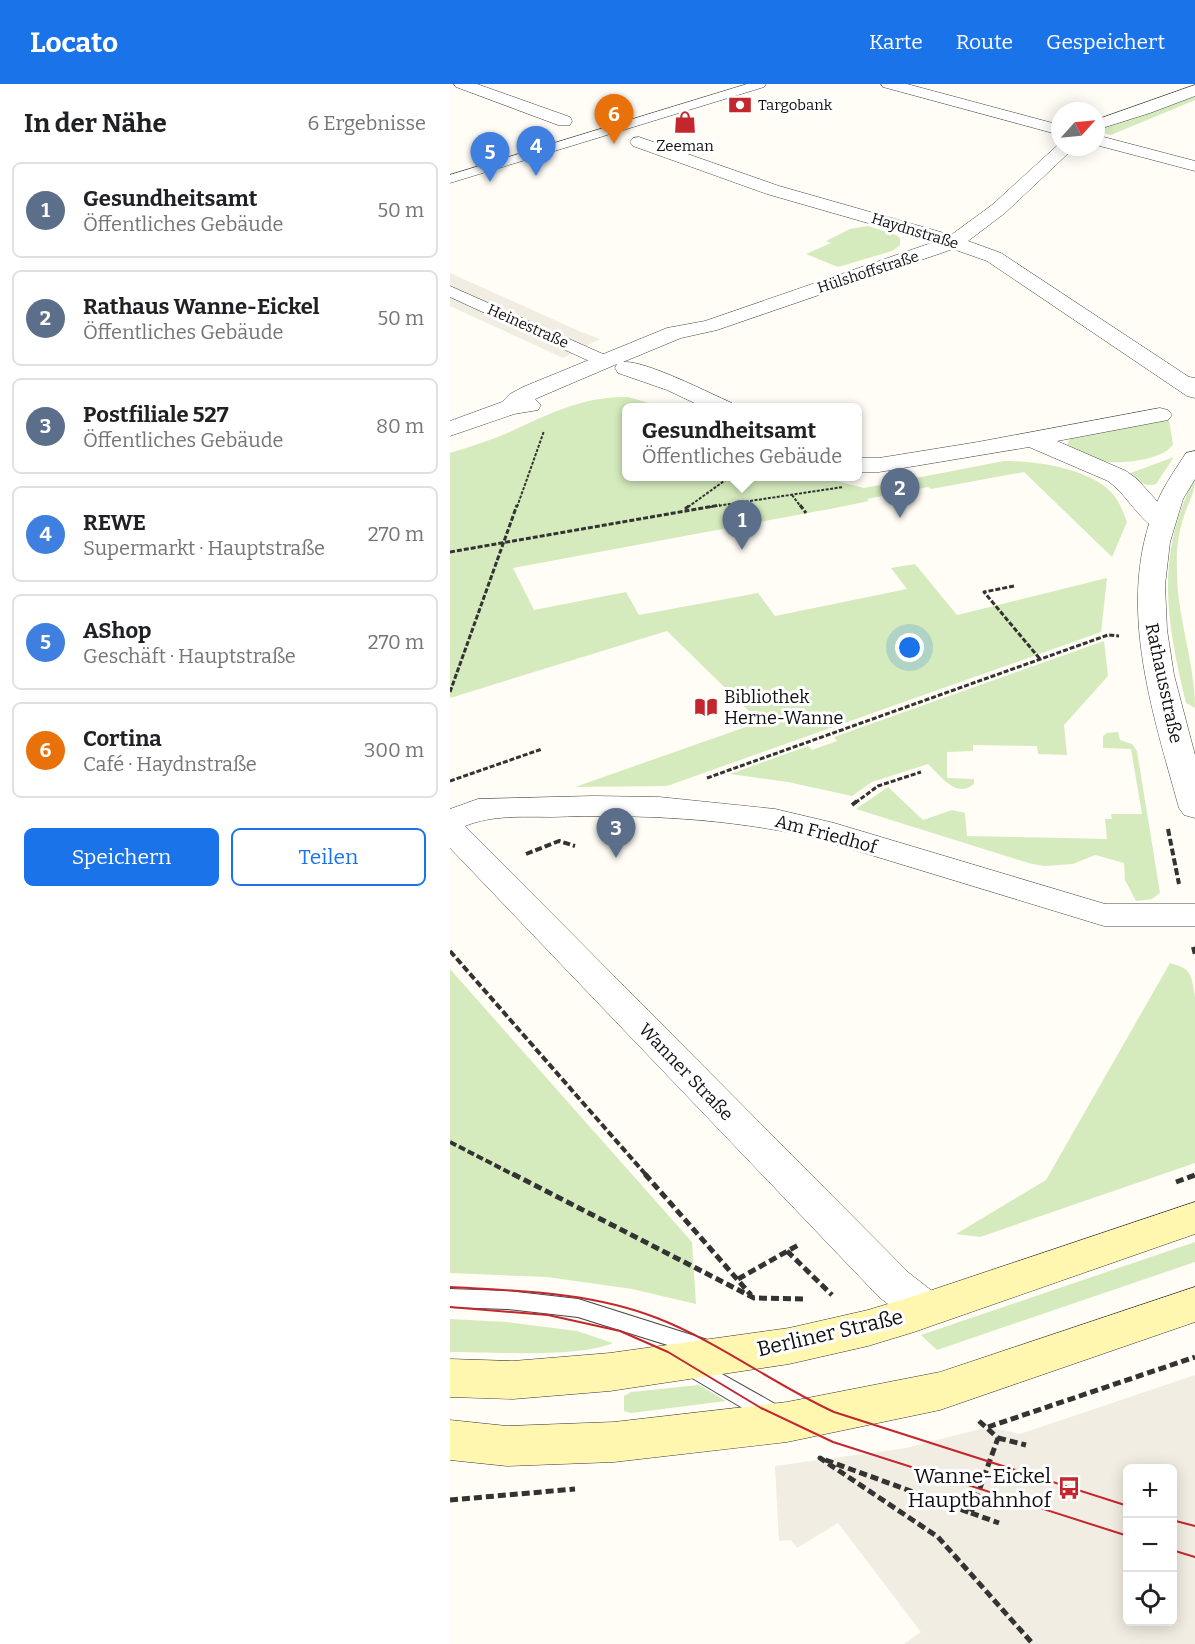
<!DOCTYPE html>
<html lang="de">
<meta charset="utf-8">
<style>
:root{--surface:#fff;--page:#f2f2f2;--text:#202124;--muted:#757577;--line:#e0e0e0;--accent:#1a73e8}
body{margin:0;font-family:Bitter,serif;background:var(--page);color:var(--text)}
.controls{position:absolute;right:18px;bottom:18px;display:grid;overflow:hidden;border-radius:9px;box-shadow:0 3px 15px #0003}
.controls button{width:54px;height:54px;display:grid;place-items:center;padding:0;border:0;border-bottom:2px solid var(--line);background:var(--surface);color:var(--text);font:30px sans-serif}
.compass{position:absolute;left:601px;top:18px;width:54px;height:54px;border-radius:50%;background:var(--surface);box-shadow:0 3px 15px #0003;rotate:63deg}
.you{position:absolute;left:460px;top:564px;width:21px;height:21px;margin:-15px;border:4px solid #fff;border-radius:50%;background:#1a73e8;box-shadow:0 0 0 9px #1a73e833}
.badge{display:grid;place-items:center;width:39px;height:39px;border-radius:50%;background:var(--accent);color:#fff;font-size:20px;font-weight:700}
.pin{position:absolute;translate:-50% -50px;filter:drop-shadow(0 2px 3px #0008)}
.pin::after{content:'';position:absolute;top:32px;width:21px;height:18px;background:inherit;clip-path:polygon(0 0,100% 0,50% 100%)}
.popup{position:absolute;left:172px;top:319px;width:240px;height:78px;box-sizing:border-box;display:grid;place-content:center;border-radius:9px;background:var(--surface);filter:drop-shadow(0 2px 4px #0005);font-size:20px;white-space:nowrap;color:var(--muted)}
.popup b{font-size:22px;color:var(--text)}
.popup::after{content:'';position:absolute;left:50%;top:100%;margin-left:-12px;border:12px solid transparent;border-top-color:var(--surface)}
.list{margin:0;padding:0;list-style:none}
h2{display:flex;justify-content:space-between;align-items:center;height:78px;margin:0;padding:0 24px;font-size:26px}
h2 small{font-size:20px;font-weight:400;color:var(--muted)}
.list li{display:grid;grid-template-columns:39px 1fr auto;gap:18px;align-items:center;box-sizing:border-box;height:96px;margin:0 12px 12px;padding:0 12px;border:2px solid var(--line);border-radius:9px}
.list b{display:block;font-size:22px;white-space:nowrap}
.list p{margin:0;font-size:20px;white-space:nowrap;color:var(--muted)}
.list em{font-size:20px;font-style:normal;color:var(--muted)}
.actions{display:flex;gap:12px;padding:18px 24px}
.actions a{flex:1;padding:14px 0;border:2px solid var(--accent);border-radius:9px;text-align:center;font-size:21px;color:var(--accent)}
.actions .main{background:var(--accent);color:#fff}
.icon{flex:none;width:33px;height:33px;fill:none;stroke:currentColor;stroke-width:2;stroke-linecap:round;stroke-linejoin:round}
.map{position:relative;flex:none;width:745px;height:1560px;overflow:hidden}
header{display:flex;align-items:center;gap:36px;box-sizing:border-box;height:84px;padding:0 30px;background:var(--accent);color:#fff}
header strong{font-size:28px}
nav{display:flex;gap:33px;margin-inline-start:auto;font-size:21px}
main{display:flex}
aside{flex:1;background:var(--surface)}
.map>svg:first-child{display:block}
</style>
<header>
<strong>Locato</strong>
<nav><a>Karte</a><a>Route</a><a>Gespeichert</a></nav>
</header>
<main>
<aside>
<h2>In der Nähe<small>6 Ergebnisse</small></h2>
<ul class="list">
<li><span class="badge" style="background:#5c6f8a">1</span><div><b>Gesundheitsamt</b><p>Öffentliches Gebäude</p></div><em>50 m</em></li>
<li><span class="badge" style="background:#5c6f8a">2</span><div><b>Rathaus Wanne-Eickel</b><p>Öffentliches Gebäude</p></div><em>50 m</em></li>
<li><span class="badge" style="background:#5c6f8a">3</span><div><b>Postfiliale 527</b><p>Öffentliches Gebäude</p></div><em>80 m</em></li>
<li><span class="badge" style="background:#3f7fe0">4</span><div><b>REWE</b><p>Supermarkt · Hauptstraße</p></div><em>270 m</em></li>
<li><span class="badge" style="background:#3f7fe0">5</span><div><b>AShop</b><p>Geschäft · Hauptstraße</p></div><em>270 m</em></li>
<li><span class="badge" style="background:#e8710a">6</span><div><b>Cortina</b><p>Café · Haydnstraße</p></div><em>300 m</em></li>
</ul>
<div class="actions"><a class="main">Speichern</a><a>Teilen</a></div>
</aside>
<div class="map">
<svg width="745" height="1560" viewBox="0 0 745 1560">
<rect width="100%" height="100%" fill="#fffdf5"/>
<g fill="#d5ebbd">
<path d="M 745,10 L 745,16 L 661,51 L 646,47 L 673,35 L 683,35 Z"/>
<path d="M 418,142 L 446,151 L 450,154 L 450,161 L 442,167 L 388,183 L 356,170 L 381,159 L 376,157 L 400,145 Z"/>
<path d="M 178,313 L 213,323 L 176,324 L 176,392 L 371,393 L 414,404 L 554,377 C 587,377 637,384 661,408 C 669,416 673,428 677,438 L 662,473 L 574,388 L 481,405 L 478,403 L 417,415 L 419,417 L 385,424 L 63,484 L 84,526 L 176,508 L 189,531 L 308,509 L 325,532 L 457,505 L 441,484 L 465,480 L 507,531 L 657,494 L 651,548 L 217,702 L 125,703 L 310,638 L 217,547 L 0,614 L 0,369 C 21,362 42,356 62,347 C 100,329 135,312 178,313 Z"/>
<path d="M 719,336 L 723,360 C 715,376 668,381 652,377 C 641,374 625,367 617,360 L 620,355 L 625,354 Z"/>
<path d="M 724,373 L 706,400 C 695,404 686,396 678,390 Z"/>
<path d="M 745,393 C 745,409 739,417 734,432 C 728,449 726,469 727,487 C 727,534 745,578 745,624 L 736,619 C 716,536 705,472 745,393 Z"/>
<path d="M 654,557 L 658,592 L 614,641 L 617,671 L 588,670 L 587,662 L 523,661 L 523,667 L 497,668 L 497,694 L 524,695 L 524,700 C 506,715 491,692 478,680 L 422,698 L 402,712 L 338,698 L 280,690 L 358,662 L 362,666 L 387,657 L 384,653 Z"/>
<path d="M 668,648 L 670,656 L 682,660 L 687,667 L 710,809 L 702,815 L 686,817 L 675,796 L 674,779 L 645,771 L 623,780 L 595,782 L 582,780 L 406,725 L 438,703 L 473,736 L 502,726 L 515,729 L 517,752 L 657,755 L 655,735 L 662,735 L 661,730 L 692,730 L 681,665 L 653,664 L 653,652 L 657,649 Z"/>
<path d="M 720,879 C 743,885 741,891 745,913 L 745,1079 L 530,1153 L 506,1150 L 596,1096 Z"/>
<path d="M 0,885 L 242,1158 L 246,1220 L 182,1205 L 97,1193 L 0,1189 Z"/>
<path d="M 745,1158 L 745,1178 L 487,1266 L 471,1251 Z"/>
<path d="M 0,1235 L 57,1238 L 127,1247 L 163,1259 C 129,1274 40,1268 0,1268 Z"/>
<path d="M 249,1301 L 276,1317 L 181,1329 L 174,1327 L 174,1312 L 181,1308 Z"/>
</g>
<g fill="#f1ede2" fill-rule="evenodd">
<path d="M 0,189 L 129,247 L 150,255 L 113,274 L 0,222 Z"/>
<path d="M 745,1291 L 745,1560 L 454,1560 L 471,1548 L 388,1439 L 347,1464 L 341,1456 L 329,1457 L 325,1382 L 456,1364 L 538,1343 L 570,1350 ZM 678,1384 L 722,1384 L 722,1538 L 678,1538 Z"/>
</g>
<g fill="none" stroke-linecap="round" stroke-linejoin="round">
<g stroke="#444" stroke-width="2">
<g id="service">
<path d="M 0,1205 L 57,1207 L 128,1215 L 267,1259 L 270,1265 L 267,1271 L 259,1274 L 128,1233 L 57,1225 L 0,1223 Z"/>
<path d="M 240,1272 L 334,1325 L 337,1332 L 334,1339 L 326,1342 L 318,1339 L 232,1288 L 229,1281 L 232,1274 Z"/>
</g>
</g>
<g stroke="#444" stroke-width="1">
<g id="pedestrian">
<path d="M 297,0 L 316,0 L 314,3 L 0,99 L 0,91 Z"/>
<path d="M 0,202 L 162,274 L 164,278 L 162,282 L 150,282 L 0,213 Z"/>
</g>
</g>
<g stroke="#444" stroke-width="1">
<g id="minor">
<path d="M 4,0 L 27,0 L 120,33 L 122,37 L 120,41 L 108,41 L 6,3 Z"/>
<path d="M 431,0 L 457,0 L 610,41 L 610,51 L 433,3 Z"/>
<path d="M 745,1 L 745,12 L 700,29 L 646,46 L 646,36 Z"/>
<path d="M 646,51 L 745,77 L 745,87 L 646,61 Z"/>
<path d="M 189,53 L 329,102 L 501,151 L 542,121 L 610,59 L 610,63 L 625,63 L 555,129 L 518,157 L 551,169 L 745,297 L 745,314 L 737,312 L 537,177 L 503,165 L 267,246 L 231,254 L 173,278 C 195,276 259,309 282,319 L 285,324 L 255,324 L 217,306 L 168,289 L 165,284 L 167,280 L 85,315 L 91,321 L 88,326 L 64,330 L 0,352 L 0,337 L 52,318 L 60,310 L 73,303 L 217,244 L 255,237 L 484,158 L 317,110 L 183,62 L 180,58 L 183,54 Z"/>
<path d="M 710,324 L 718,326 L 722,331 L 718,336 L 607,357 L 676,387 L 687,395 L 725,437 L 721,442 C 715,444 708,446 702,442 C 687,432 675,409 658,397 L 579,363 L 429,388 L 407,388 L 407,374 L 429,374 L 528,358 Z"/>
<path d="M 143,712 L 209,713 L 325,725 L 384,739 L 655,820 L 745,820 L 745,842 L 654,842 L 365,754 C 279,734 189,730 101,733 C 72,733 42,731 15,742 L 459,1189 L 491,1214 L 497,1226 L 491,1238 L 476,1243 L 461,1238 L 429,1213 L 0,764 L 0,725 L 28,715 Z"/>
</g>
</g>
<g stroke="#444" stroke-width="1">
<g id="tertiary">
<path d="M 733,292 L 745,294 L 745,308 L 725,304 L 722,299 L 725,294 Z"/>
<path d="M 745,367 L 745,395 L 733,415 L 720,458 L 715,501 L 717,546 L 724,591 L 745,671 L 745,734 L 734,731 L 729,724 C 702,626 664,515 708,416 C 715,400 727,383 736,369 Z"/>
</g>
</g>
<g stroke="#333" stroke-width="1">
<g id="secondary">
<path d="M 745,1118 L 745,1150 L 464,1248 L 418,1262 L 339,1280 L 160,1307 L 63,1315 L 0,1313 L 0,1275 L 63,1277 L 160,1269 L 339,1244 L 418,1226 L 464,1212 Z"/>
<path d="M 745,1203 L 745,1238 L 490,1326 L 337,1358 L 164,1378 L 57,1382 L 0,1376 L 0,1336 L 57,1342 L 164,1338 L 337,1318 L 490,1288 Z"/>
</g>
</g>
<g stroke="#333" stroke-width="2" stroke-dasharray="3 1.5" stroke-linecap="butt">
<path d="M 342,411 L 351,423"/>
<path d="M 67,423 L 94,347"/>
<path d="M 238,423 L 281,392"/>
<path d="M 260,423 L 393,403"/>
</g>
<g stroke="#333" stroke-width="3" stroke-dasharray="5 2" stroke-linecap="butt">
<path d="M 350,421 L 356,429"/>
<path d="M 235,425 L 240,421"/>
<path d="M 0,468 L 270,421"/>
<path d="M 564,502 L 534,508 L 590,575"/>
<path d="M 0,608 L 67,421"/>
<path d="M 257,694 L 658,551 L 669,552"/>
<path d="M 0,697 L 92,665"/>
<path d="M 405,719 L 428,702 L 471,688"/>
</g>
<g stroke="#333" stroke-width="4" stroke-dasharray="7 3" stroke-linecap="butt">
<path d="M 402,721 L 407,717"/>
<path d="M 718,745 L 729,800"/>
<path d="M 76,770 L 109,757 L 125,762"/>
<path d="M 743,863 L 745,871"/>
<path d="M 0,867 L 197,1092"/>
<path d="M 0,1058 L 66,1092"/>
</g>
<g stroke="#333" stroke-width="5" stroke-dasharray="8 4" stroke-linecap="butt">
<path d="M 63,1090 L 304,1214 L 355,1215"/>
<path d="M 195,1090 L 301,1211"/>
<path d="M 726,1098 L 745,1091"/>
<path d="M 337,1167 L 382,1211"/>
<path d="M 288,1195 L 350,1160"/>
<path d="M 529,1337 L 548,1354 L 521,1429 L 370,1374 L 488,1453 L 583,1560"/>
<path d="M 538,1343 L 745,1273"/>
<path d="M 548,1354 L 576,1361"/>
<path d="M 0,1416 L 125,1405"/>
<path d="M 521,1429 L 549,1439"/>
</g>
<use href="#service" fill="#fff" fill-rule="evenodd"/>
<use href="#pedestrian" fill="#fff" fill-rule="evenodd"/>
<use href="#minor" fill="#fff" fill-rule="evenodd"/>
<use href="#tertiary" fill="#fff" fill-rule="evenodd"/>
<use href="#secondary" fill="#fff6b0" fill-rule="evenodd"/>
<g stroke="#c4262e" stroke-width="2">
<path d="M 0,1203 C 69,1207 141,1208 207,1234 C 269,1258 323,1300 384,1328 L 678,1422"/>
<path d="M 0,1223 L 98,1231 L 170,1247 L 218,1268 L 311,1324 L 383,1358 L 678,1452"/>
<path d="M 722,1436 L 745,1442"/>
<path d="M 722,1466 L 745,1473"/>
</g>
</g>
<defs>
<g id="bank-bare" transform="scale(1.8)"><path d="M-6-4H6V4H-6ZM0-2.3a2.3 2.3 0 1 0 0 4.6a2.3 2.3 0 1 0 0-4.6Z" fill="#c4262e" stroke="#fff" stroke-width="2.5" paint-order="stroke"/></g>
<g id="shop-bare" transform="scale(1.8)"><path d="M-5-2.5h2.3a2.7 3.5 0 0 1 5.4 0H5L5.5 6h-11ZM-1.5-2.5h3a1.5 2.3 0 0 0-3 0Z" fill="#c4262e" stroke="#fff" stroke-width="2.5" paint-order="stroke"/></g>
<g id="library-bare" transform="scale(1.8)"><path d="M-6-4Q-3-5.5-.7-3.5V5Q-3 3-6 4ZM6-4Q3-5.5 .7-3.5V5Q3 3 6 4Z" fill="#c4262e" stroke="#fff" stroke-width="2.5" paint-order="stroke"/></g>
<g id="bus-bare" transform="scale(1.8)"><path d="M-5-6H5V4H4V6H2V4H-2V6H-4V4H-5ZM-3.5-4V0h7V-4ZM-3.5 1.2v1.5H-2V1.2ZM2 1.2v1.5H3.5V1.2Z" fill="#c4262e" stroke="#fff" stroke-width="2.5" paint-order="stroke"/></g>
</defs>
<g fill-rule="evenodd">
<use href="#bank-bare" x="290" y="21"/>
<use href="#shop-bare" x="235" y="38"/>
<use href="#library-bare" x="256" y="623"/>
<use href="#bus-bare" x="619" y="1404"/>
</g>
<g text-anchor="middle" stroke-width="6" stroke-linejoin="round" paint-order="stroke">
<g font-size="15" fill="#111" stroke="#fff" text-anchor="start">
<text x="308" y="26">Targobank</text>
<text x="235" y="67" text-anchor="middle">Zeeman</text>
</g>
<g font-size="15" fill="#111" stroke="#fff">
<text transform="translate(465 147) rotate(17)" y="5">Haydnstraße</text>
<text transform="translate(418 188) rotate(-18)" y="5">Hülshoffstraße</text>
<text transform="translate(78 242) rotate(24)" y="5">Heinestraße</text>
</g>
<g font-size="18" fill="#111" stroke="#fff">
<text transform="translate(714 599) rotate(78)" y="6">Rathausstraße</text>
<text transform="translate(376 750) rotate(15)" y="6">Am Friedhof</text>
<text transform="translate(236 988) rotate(46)" y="6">Wanner Straße</text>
</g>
<g font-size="18" fill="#111" stroke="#fff" text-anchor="start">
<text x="274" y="619">Bibliothek<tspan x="274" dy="21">Herne-Wanne</tspan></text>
</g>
<g font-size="21" fill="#111" stroke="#fff">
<text transform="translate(380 1249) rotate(-13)" y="7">Berliner Straße</text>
</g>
<g font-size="21" fill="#111" stroke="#fff" text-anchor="end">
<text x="601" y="1399">Wanne-Eickel<tspan x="601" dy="24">Hauptbahnhof</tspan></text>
</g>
</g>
</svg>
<div class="controls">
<button>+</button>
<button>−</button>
<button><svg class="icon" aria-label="locate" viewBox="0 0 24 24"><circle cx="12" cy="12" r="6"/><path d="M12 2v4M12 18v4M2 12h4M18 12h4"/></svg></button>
</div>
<svg class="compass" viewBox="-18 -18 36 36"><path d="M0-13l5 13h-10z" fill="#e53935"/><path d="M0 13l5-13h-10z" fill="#757577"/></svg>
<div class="you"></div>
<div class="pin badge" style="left:292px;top:466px;background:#5c6f8a">1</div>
<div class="popup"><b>Gesundheitsamt</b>Öffentliches Gebäude</div>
<div class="pin badge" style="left:450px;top:434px;background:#5c6f8a">2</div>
<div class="pin badge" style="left:166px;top:774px;background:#5c6f8a">3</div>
<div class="pin badge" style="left:86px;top:92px;background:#3f7fe0">4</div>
<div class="pin badge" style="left:40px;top:98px;background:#3f7fe0">5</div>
<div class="pin badge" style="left:164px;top:60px;background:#e8710a">6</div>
</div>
</main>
